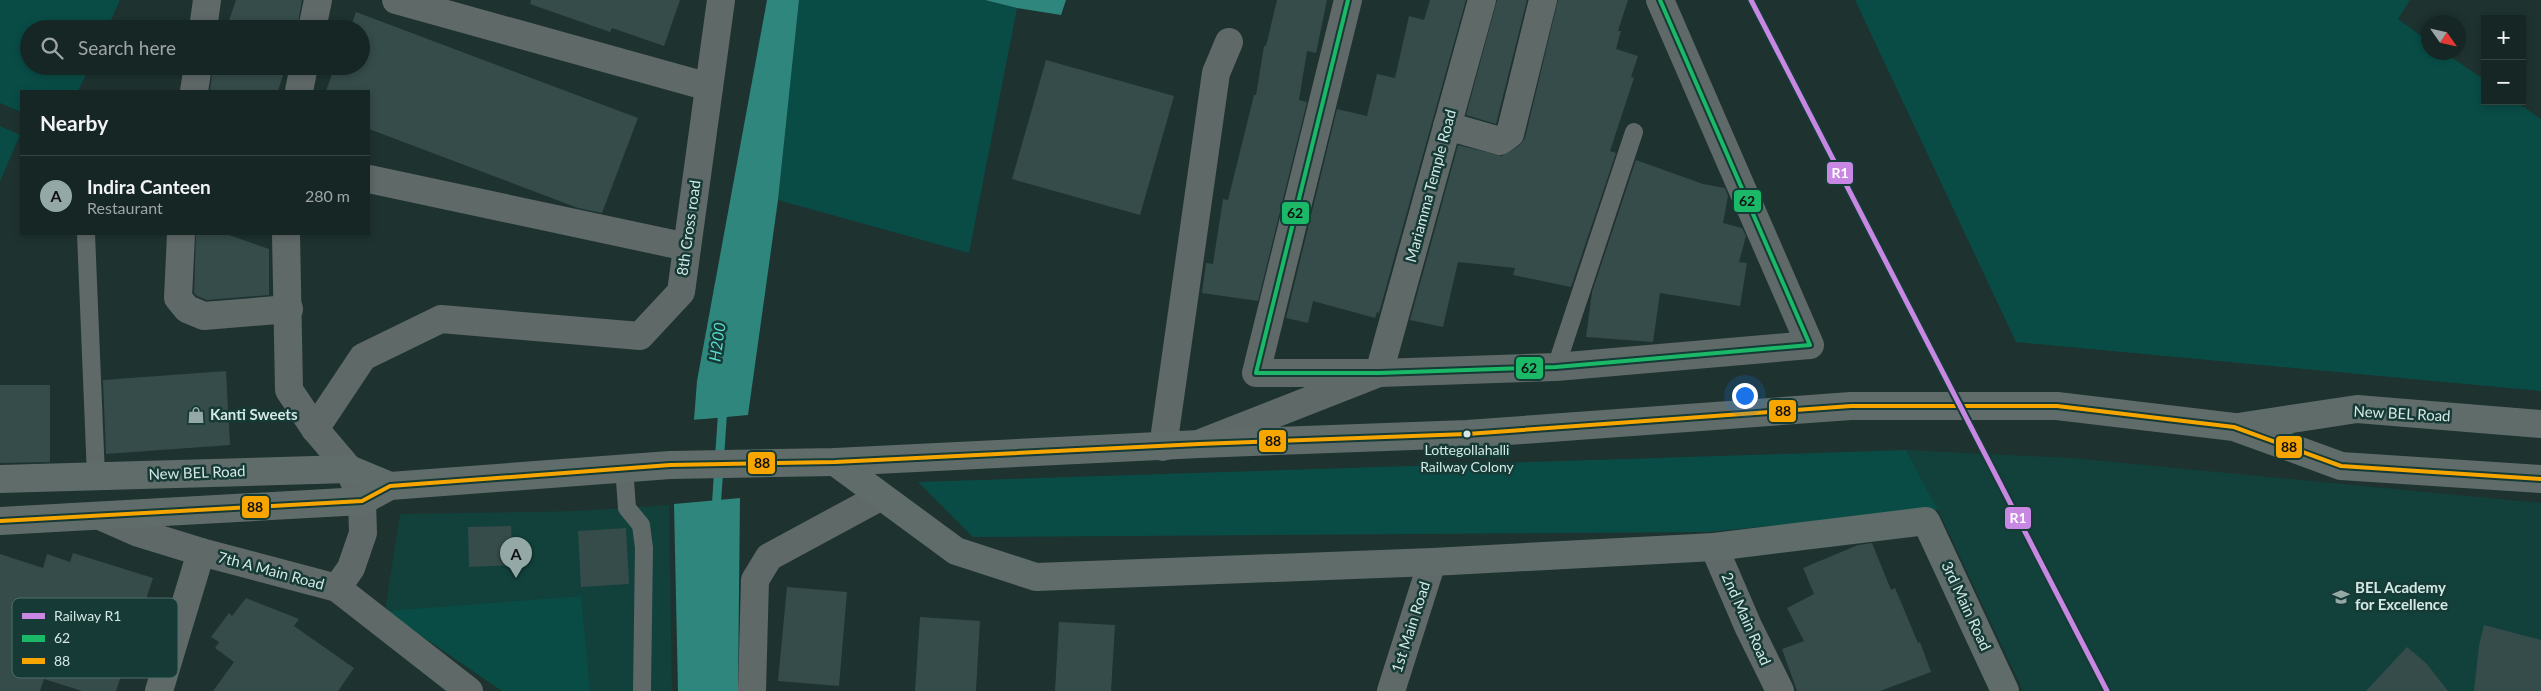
<!DOCTYPE html>
<meta charset="utf-8">
<style>
:root{--surface:#162624;--page:#233231;--text:#f1f3f6;--muted:#9ea5a6;--line:#354341;--accent:#94a8a6}
body{margin:0;font-family:Lato,sans-serif;background:var(--page);color:var(--text)}
.controls{position:absolute;right:15px;top:15px;display:grid;overflow:hidden;border-radius:0px;box-shadow:0 2px 8px #0003}
.controls button{width:45px;height:45px;display:grid;place-items:center;padding:0;border:0;border-bottom:1px solid var(--line);background:var(--surface);color:var(--text);font:25px sans-serif}
.compass{position:absolute;left:2421px;top:15px;width:45px;height:45px;border-radius:50%;background:var(--surface);box-shadow:0 2px 8px #0003;rotate:124deg}
.you{position:absolute;left:1744px;top:395px;width:18px;height:18px;margin:-12px;border:4px solid #fff;border-radius:50%;background:#1a73e8;box-shadow:0 0 0 8px #1a73e833}
.badge{display:grid;place-items:center;width:32px;height:32px;border-radius:50%;background:var(--accent);color:#111;font-size:16px;font-weight:700}
.pin{position:absolute;translate:-50% -41px;filter:drop-shadow(0 1px 2px #0008)}
.pin::after{content:'';position:absolute;top:26px;width:18px;height:15px;background:inherit;clip-path:polygon(0 0,100% 0,50% 100%)}
.list{margin:0;padding:0;list-style:none}
h2{display:flex;justify-content:space-between;align-items:center;height:65px;margin:0;padding:0 20px;font-size:21px}
h2 small{font-size:16px;font-weight:400;color:var(--muted)}
.list li{display:grid;grid-template-columns:32px 1fr auto;gap:15px;align-items:center;box-sizing:border-box;height:80px;padding:0 20px;border-top:1px solid var(--line)}
.list b{display:block;font-size:19px;white-space:nowrap}
.list p{margin:0;font-size:16px;white-space:nowrap;color:var(--muted)}
.list em{font-size:16px;font-style:normal;color:var(--muted)}
.icon{flex:none;width:28px;height:28px;fill:none;stroke:currentColor;stroke-width:2;stroke-linecap:round;stroke-linejoin:round}
.map{position:relative;flex:none;width:2541px;height:691px;overflow:hidden}
.search{position:absolute;background:var(--surface);box-shadow:0 2px 8px #0003;left:20px;top:20px;width:350px;height:55px;display:flex;align-items:center;gap:12px;box-sizing:border-box;padding:0 18px;border-radius:28px;color:var(--muted);font-size:19px}
.panel{position:absolute;background:var(--surface);box-shadow:0 2px 8px #0003;left:20px;top:90px;width:350px;height:145px;border-radius:0px}
.map>svg:first-child{display:block}
</style>
<div class="map">
<svg width="2541" height="691" viewBox="0 0 2541 691">
<rect width="100%" height="100%" fill="#1e3230"/>
<g fill="#12403b">
<path d="M 1906,450 L 2072,458 L 2541,503 L 2541,691 L 2023,691 L 1938,510 Z"/>
<path d="M 669,505 L 672,691 L 590,691 L 580,596 L 385,611 L 400,514 L 576,511 Z"/>
</g>
<g fill="#094c46">
<path d="M 0,0 L 120,0 L 107,29 L 29,29 L 29,66 L 90,66 L 78,91 L 21,91 L 21,112 L 0,103 Z"/>
<path d="M 799,0 L 985,0 L 1017,8 L 969,253 L 778,200 Z"/>
<path d="M 1855,0 L 2410,0 L 2398,19 L 2428,41 L 2428,52 L 2445,53 L 2485,80 L 2485,101 L 2515,101 L 2541,119 L 2541,391 L 2016,342 Z"/>
<path d="M 0,126 L 20,135 L 0,181 Z"/>
<path d="M 1906,450 L 1938,510 L 1707,532 L 973,537 L 918,482 Z"/>
<path d="M 581,596 L 590,691 L 502,691 L 385,611 Z"/>
</g>
<g fill="#2e867c">
<path d="M 767,0 L 799,0 L 778,200 L 748,415 L 694,420 L 697,381 Z"/>
<path d="M 985,0 L 1066,0 L 1061,15 L 1017,8 Z"/>
<path d="M 740,498 L 738,691 L 678,691 L 674,504 Z"/>
</g>
<path fill="#1e3230" d="M 749,417 L 694,422 L 691,420 Z"/>
<g fill="none" stroke-linecap="round" stroke-linejoin="round">
<path stroke="#2e867c" stroke-width="9" d="M 716,510 L 723,406"/>
</g>
<g fill="#354c4a">
<path d="M 236,0 L 302,0 L 297,29 L 226,29 Z"/>
<path d="M 531,0 L 680,0 L 664,46 L 612,28 L 610,32 L 530,4 Z"/>
<path d="M 1277,0 L 1327,0 L 1316,53 L 1307,51 L 1299,100 L 1307,102 L 1258,301 L 1202,293 L 1206,263 L 1213,264 L 1223,199 L 1228,200 L 1254,95 L 1256,95 L 1264,46 L 1266,46 Z"/>
<path d="M 1430,0 L 1466,0 L 1379,313 L 1377,312 L 1375,318 L 1313,301 L 1308,323 L 1286,318 L 1337,109 L 1367,116 L 1377,74 L 1395,78 L 1409,16 L 1424,20 Z"/>
<path d="M 1497,0 L 1527,0 L 1496,124 L 1466,115 Z"/>
<path d="M 1558,0 L 1628,0 L 1618,31 L 1621,31 L 1616,49 L 1638,56 L 1631,77 L 1634,78 L 1610,151 L 1616,153 L 1571,287 L 1513,275 L 1515,268 L 1458,262 L 1443,327 L 1410,320 L 1458,145 L 1502,156 L 1519,146 L 1525,138 Z"/>
<path d="M 356,12 L 638,118 L 602,213 L 578,208 L 369,129 L 369,91 L 326,91 L 335,66 L 361,66 L 361,29 L 350,29 Z"/>
<path d="M 1046,60 L 1174,96 L 1140,215 L 1012,179 Z"/>
<path d="M 213,66 L 286,66 L 278,91 L 210,91 Z"/>
<path d="M 1636,160 L 1703,184 L 1725,188 L 1728,196 L 1723,223 L 1742,228 L 1746,236 L 1739,262 L 1747,263 L 1740,306 L 1660,293 L 1653,342 L 1586,337 L 1592,292 Z"/>
<path d="M 196,234 L 226,234 L 269,249 L 269,295 L 207,300 L 197,296 L 194,293 Z"/>
<path d="M 226,371 L 230,445 L 106,454 L 103,380 Z"/>
<path d="M 0,385 L 50,385 L 50,462 L 0,463 Z"/>
<path d="M 511,526 L 513,565 L 469,567 L 468,527 Z"/>
<path d="M 626,528 L 629,584 L 581,587 L 578,531 Z"/>
<path d="M 1872,543 L 1891,590 L 1895,588 L 1918,643 L 1920,642 L 1931,672 L 1880,691 L 1797,691 L 1782,649 L 1804,641 L 1787,608 L 1814,594 L 1803,568 L 1858,545 Z"/>
<path d="M 73,553 L 153,578 L 116,691 L 82,691 L 44,679 L 40,691 L 0,691 L 0,554 L 43,568 L 47,554 L 70,562 Z"/>
<path d="M 787,587 L 847,592 L 839,686 L 778,681 Z"/>
<path d="M 246,598 L 299,619 L 294,626 L 354,668 L 338,691 L 213,691 L 234,662 L 215,648 L 219,642 L 211,637 L 229,613 L 232,616 Z"/>
<path d="M 920,617 L 980,621 L 976,691 L 915,691 Z"/>
<path d="M 1059,622 L 1115,625 L 1111,691 L 1055,691 Z"/>
<path d="M 2484,625 L 2541,640 L 2541,691 L 2474,691 L 2479,646 Z"/>
<path d="M 2407,647 L 2426,663 L 2448,691 L 2366,691 Z"/>
</g>
<g fill="none" stroke-linecap="round" stroke-linejoin="round">
<g stroke="#5f6968" stroke-width="18">
<path d="M 86,234 L 96,476"/>
<path d="M 1556,367 L 1634,132"/>
<path d="M 624,467 L 627,508 L 641,525 L 644,548 L 642,691"/>
</g>
<g stroke="#5f6968" stroke-width="28">
<path d="M 396,0 L 709,87"/>
<path d="M 1348,0 L 1256,373 L 1379,373 L 1556,367 L 1810,345 L 1660,0"/>
<path d="M 203,29 L 207,0"/>
<path d="M 312,29 L 318,0"/>
<path d="M 194,91 L 198,66"/>
<path d="M 299,91 L 304,66"/>
<path d="M 1447,126 L 1500,141 L 1510,134 L 1543,0"/>
<path d="M 369,179 L 687,247"/>
<path d="M 181,234 L 178,298 L 187,309 L 204,316 L 289,309"/>
<path d="M 286,234 L 289,390 L 315,429 L 349,469 L 362,501 L 363,533 L 351,568 L 337,588"/>
<path d="M 315,429 L 363,357 L 441,319 L 640,336 L 681,292 L 721,0"/>
<path d="M 1203,442 L 1379,373 L 1482,0"/>
<path d="M 1163,447 L 1216,73 L 1229,42"/>
<path d="M 102,517 L 136,532 L 201,552 L 337,588 L 469,691"/>
<path d="M 1714,547 L 1748,626 L 1780,691"/>
<path d="M 159,691 L 201,552"/>
<path d="M 752,691 L 755,580 L 769,557 L 880,497"/>
<path d="M 1391,691 L 1432,562"/>
</g>
<g stroke="#5f6c6a" stroke-width="28">
<path d="M 2238,427 L 2357,409 L 2541,424"/>
<path d="M 835,462 L 956,551 L 1036,577 L 1432,562 L 1714,547 L 1926,521 L 2005,691"/>
<path d="M 0,479 L 349,469 L 390,486"/>
<path d="M 0,521 L 362,501 L 390,486 L 670,465 L 835,462 L 1199,444 L 1467,434 L 1851,406 L 2057,406 L 2234,427 L 2341,466 L 2541,479"/>
</g>
<g stroke="#163a36" stroke-width="8">
<path id="bus-1" d="M 1348,0 L 1256,373 L 1379,373 L 1556,367 L 1810,345 L 1660,0"/>
</g>
<g stroke="#163a36" stroke-width="8">
<path id="bus-2" d="M 0,521 L 362,501 L 390,486 L 670,465 L 835,462 L 1199,444 L 1467,434 L 1851,406 L 2057,406 L 2234,427 L 2341,466 L 2541,479"/>
</g>
<use href="#bus-1" stroke="#1ab867" stroke-width="4"/>
<use href="#bus-2" stroke="#f7a600" stroke-width="4"/>
<g stroke="#163a36" stroke-width="9">
<path id="rail-1" d="M 1751,0 L 2107,691"/>
</g>
<use href="#rail-1" stroke="#c787e3" stroke-width="5"/>
</g>
<defs>
<g id="shop-bare" transform="scale(1.35)"><path d="M-5-2.5h2.3a2.7 3.5 0 0 1 5.4 0H5L5.5 6h-11ZM-1.5-2.5h3a1.5 2.3 0 0 0-3 0Z" fill="#94a8a6" stroke="#163a36" stroke-width="2.5" paint-order="stroke"/></g>
<g id="university-bare" transform="scale(1.35)"><path d="M0-5L7-2L0 1L-7-2ZM-4 1L0 2.5L4 1V4Q0 6-4 4Z" fill="#94a8a6" stroke="#163a36" stroke-width="2.5" paint-order="stroke"/></g>
</defs>
<g fill-rule="evenodd">
<use href="#shop-bare" x="196" y="415"/>
<use href="#university-bare" x="2341" y="597"/>
</g>
<circle fill="#d4e8e5" stroke="#163a36" stroke-width="2" cx="1467" cy="434" r="4.5"/>
<g text-anchor="middle" stroke-width="5" stroke-linejoin="round" paint-order="stroke">
<g font-size="14" fill="#d4e8e5" stroke="#163a36">
<text x="1467" y="455">Lottegollahalli<tspan x="1467" dy="17">Railway Colony</tspan></text>
</g>
<g font-size="15" fill="#d4e8e5" stroke="#163a36">
<text transform="translate(1431 186) rotate(-75)" y="5">Mariamma Temple Road</text>
<text transform="translate(689 228) rotate(-82)" y="5">8th Cross road</text>
<text transform="translate(2402 414) rotate(3)" y="5">New BEL Road</text>
<text transform="translate(197 473) rotate(-2)" y="5">New BEL Road</text>
<text transform="translate(271 571) rotate(15)" y="5">7th A Main Road</text>
<text transform="translate(1966 606) rotate(65)" y="5">3rd Main Road</text>
<text transform="translate(1746 619) rotate(66)" y="5">2nd Main Road</text>
<text transform="translate(1411 627) rotate(-72)" y="5">1st Main Road</text>
</g>
<g font-size="15" font-weight="bold" fill="#d4e8e5" stroke="#163a36" text-anchor="start">
<text x="210" y="420">Kanti Sweets</text>
<text x="2355" y="593">BEL Academy<tspan x="2355" dy="17">for Excellence</tspan></text>
</g>
<g font-size="16" font-style="italic" fill="#58ddd0" stroke="#163a36">
<text transform="translate(717 342) rotate(-82)" y="6">H200</text>
</g>
</g>
<rect x="12" y="598" width="166" height="80" rx="8" fill="#163a36" stroke="#4f6e6b" stroke-width="1"/>
<rect x="22" y="613" width="23" height="6" fill="#c787e3"/>
<rect x="22" y="635" width="23" height="7" fill="#1ab867"/>
<rect x="22" y="658" width="23" height="6" fill="#f7a600"/>
<g font-size="14" fill="#d4e8e5">
<text x="54" y="621">Railway R1</text>
<text x="54" y="643">62</text>
<text x="54" y="666">88</text>
</g>
<g stroke="#163a36" stroke-width="2">
<rect x="1826" y="161" width="28" height="24" rx="5" fill="#c787e3"/>
<rect x="1733" y="189" width="29" height="24" rx="5" fill="#1ab867"/>
<rect x="1281" y="201" width="29" height="24" rx="5" fill="#1ab867"/>
<rect x="1515" y="356" width="29" height="24" rx="5" fill="#1ab867"/>
<rect x="1768" y="399" width="29" height="24" rx="5" fill="#f7a600"/>
<rect x="1258" y="429" width="29" height="24" rx="5" fill="#f7a600"/>
<rect x="2275" y="435" width="28" height="24" rx="5" fill="#f7a600"/>
<rect x="747" y="451" width="29" height="24" rx="5" fill="#f7a600"/>
<rect x="241" y="495" width="29" height="24" rx="5" fill="#f7a600"/>
<rect x="2004" y="506" width="28" height="24" rx="5" fill="#c787e3"/>
</g>
<g font-size="14" text-anchor="middle" font-weight="bold" fill="#fff">
<text x="1840" y="178">R1</text>
<text x="2018" y="523">R1</text>
</g>
<g font-size="14" text-anchor="middle" font-weight="bold" fill="#111">
<text x="1747" y="206">62</text>
<text x="1295" y="218">62</text>
<text x="1529" y="373">62</text>
<text x="1783" y="416">88</text>
<text x="1273" y="446">88</text>
<text x="2289" y="452">88</text>
<text x="762" y="468">88</text>
<text x="255" y="512">88</text>
</g>
</svg>
<div class="controls">
<button>+</button>
<button>−</button>
</div>
<svg class="compass" viewBox="-18 -18 36 36"><path d="M0-13l5 13h-10z" fill="#e53935"/><path d="M0 13l5-13h-10z" fill="#9ea5a6"/></svg>
<div class="you"></div>
<div class="pin badge" style="left:516px;top:578px">A</div>
<div class="search"><svg class="icon" aria-label="search" viewBox="0 0 24 24"><circle cx="10" cy="10" r="6"/><path d="M15 15l6 6"/></svg>Search here</div>
<section class="panel">
<h2>Nearby<small></small></h2>
<ul class="list">
<li><span class="badge">A</span><div><b>Indira Canteen</b><p>Restaurant</p></div><em>280 m</em></li>
</ul>
</section>
</div>
